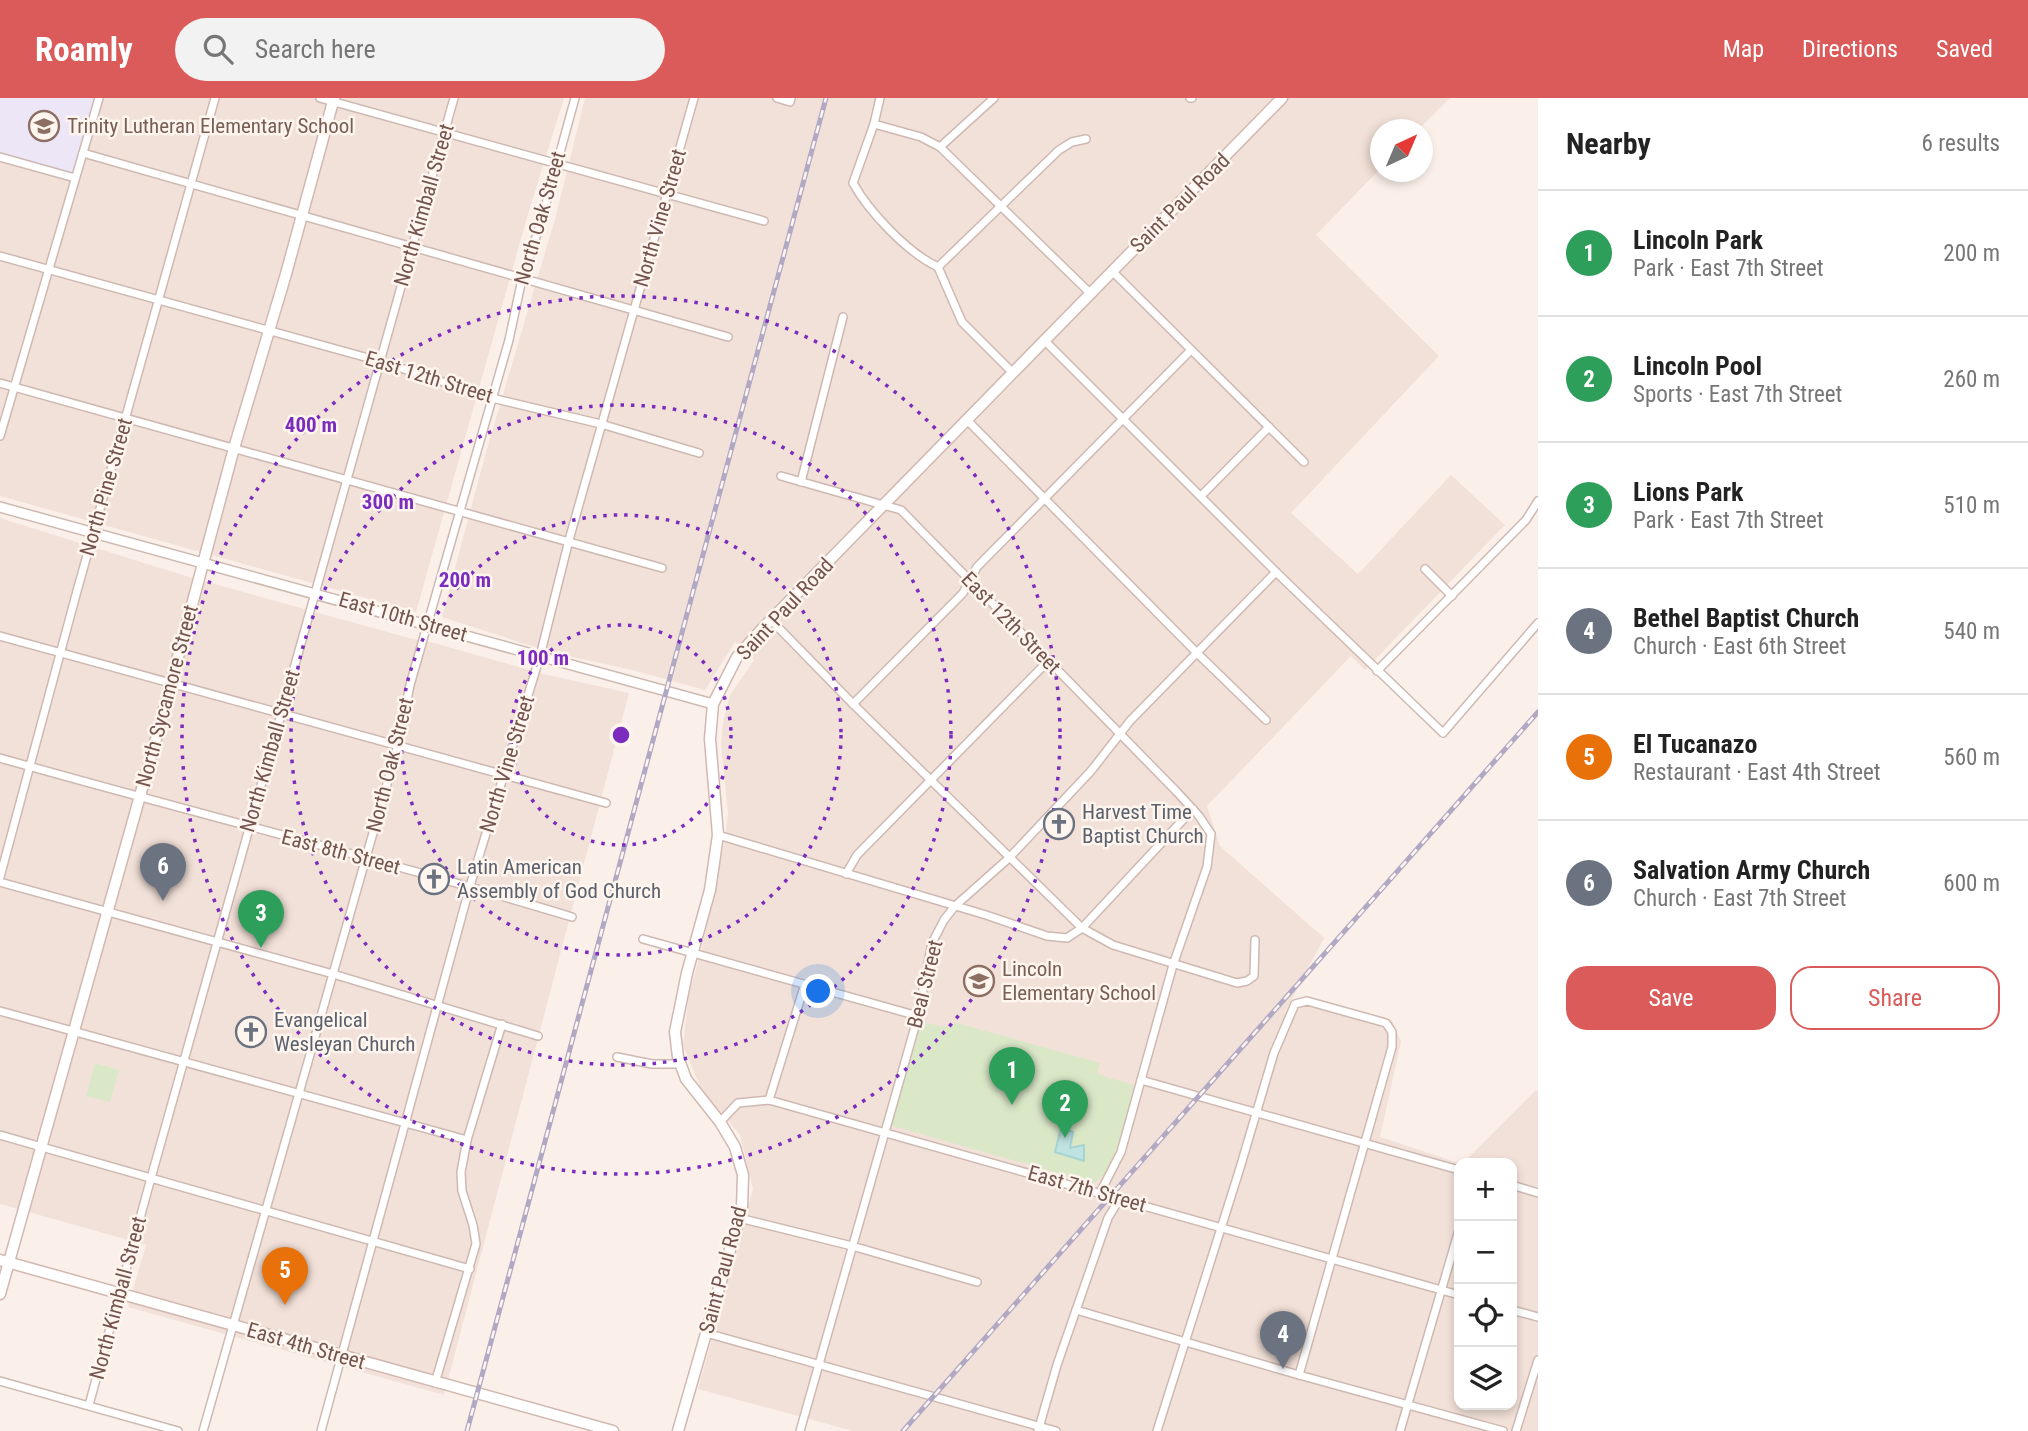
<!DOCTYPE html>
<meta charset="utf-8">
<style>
:root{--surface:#fff;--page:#f2f2f2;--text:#222;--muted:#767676;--line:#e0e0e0;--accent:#da5b59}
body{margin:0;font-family:"Roboto Condensed",sans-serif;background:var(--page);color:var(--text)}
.controls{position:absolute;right:21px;bottom:21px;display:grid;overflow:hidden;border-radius:14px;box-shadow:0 4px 10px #0003}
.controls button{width:63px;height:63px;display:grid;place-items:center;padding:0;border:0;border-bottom:2px solid var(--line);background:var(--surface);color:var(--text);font:35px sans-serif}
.compass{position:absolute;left:1370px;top:21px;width:63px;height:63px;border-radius:50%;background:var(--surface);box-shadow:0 4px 10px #0003;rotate:44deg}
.you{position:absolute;left:819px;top:894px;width:24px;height:24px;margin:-18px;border:5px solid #fff;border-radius:50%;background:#1a73e8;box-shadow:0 0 0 10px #1a73e833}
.badge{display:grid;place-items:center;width:46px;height:46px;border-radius:50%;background:var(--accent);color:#fff;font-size:23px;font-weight:700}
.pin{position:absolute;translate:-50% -58px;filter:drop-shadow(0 2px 4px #0008)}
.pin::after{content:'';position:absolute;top:37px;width:24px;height:21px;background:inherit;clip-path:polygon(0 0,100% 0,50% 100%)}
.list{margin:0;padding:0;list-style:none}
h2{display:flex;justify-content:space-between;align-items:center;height:91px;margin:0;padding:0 28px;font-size:30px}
h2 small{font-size:23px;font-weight:400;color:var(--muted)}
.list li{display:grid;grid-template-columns:46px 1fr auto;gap:21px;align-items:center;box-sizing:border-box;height:126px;padding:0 28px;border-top:2px solid var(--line)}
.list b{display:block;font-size:26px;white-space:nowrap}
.list p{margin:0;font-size:23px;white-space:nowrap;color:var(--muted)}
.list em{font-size:23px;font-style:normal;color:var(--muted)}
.actions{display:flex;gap:14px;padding:21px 28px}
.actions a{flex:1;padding:16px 0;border:2px solid var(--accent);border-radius:21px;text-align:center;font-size:24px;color:var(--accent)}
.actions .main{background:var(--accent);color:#fff}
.icon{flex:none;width:38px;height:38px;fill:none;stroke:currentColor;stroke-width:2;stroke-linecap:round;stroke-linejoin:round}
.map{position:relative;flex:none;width:1538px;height:1333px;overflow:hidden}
header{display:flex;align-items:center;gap:42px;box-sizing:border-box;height:98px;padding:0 35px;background:var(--accent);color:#fff}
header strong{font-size:33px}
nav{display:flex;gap:38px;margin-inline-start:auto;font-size:24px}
.search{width:490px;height:63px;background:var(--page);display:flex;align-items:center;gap:18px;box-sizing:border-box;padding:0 24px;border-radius:38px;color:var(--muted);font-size:26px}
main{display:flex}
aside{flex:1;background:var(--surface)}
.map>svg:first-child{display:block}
</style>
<header>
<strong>Roamly</strong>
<div class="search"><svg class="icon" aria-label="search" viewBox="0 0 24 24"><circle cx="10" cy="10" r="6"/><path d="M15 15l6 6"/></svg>Search here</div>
<nav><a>Map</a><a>Directions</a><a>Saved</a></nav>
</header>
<main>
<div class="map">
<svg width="1538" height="1333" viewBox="0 0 1538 1333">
<rect width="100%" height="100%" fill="#fbf0e9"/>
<g fill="#f2e1d8">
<path d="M 0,0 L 564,0 L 528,116 L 416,514 L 0,398 Z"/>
<path d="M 585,0 L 1450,0 L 1419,31 L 1380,32 L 1380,71 L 1316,137 L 1439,258 L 1291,415 L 1358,476 L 1451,377 L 1505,427 L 1365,572 L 1351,558 L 1207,708 L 1220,748 L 1324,840 L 1284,916 L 1304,898 L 1392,922 L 1401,944 L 1380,1039 L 1459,1065 L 1459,1307 L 1512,1307 L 1512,1065 L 1463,1065 L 1536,992 L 1538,994 L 1538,1333 L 853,1333 L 698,1291 L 753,1091 L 740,1037 L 701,991 L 683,947 L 689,895 L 702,850 L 724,747 L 728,715 L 721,646 L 723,624 L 730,597 L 754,562 L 735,544 L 705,592 L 636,573 L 550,554 L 442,519 L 486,354 L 555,121 Z"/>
<path d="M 0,420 L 186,478 L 409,540 L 434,545 L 544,576 L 629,595 L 444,1297 L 128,1209 L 146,1147 L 0,1106 Z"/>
</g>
<path fill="#ede6f7" d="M 0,0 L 96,0 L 75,75 L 0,55 Z"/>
<g fill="#dbe8c8">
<path d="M 924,924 L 943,929 L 957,925 L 1100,965 L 1097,976 L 1134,987 C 1128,1009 1115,1078 1093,1085 L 893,1028 L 891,1026 L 918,928 Z"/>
<path d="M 95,965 L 119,972 L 110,1004 L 86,998 Z"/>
</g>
<path fill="#bfe3e1" stroke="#a6d4d2" stroke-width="2" d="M 1061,1030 L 1073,1034 L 1070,1050 L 1084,1047 L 1084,1063 L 1055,1054 Z"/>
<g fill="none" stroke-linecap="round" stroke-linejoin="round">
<g stroke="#ceb9b2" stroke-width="10">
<g id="minor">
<path d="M 320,0 L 764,123"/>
<path d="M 777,0 L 790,4 L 791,0"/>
<path d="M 880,0 L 874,26 L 853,85 C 869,114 908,155 938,169"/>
<path d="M 1190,0 L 1192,0"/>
<path d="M 874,26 L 921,39 L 940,49 L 1091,196"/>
<path d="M 940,49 L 994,0"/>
<path d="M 83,55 L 728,239"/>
<path d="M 0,59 L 75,80"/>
<path d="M 0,158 L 379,263 L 492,300 L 601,326 L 699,355"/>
<path d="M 938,169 L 1059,52 L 1072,44 L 1086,41"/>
<path d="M 938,169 L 962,224 L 1013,275"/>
<path d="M 1113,174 L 1304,364"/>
<path d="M 1045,243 L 1276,474 L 1443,635 L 1538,525"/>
<path d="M 0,285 L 662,470"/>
<path d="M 967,322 L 1197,555 L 1266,622"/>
<path d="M 0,338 L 99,0"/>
<path d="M 781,378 L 901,412 L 1177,694 L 1199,718 L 1211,736 L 1207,769 L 1173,867 L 1121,1054 L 1100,1095"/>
<path d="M 801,384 L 843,219"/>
<path d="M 1201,398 L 1269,329"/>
<path d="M 1425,471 L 1452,498"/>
<path d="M 771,522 L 853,606 L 1082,830 L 1113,847 L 1237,885 L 1247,883 L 1254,878 L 1255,842"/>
<path d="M 0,538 L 606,705"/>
<path d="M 1377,573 L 1526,422 L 1538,403"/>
<path d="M 853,606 L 963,495 L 977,469 L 1191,252"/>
<path d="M 0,660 C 190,714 382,761 572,819"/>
<path d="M 718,737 L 986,817 L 1047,838 L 1067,840 L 1082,830 L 1193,711"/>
<path d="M 846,776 L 857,757 L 1048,563"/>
<path d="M 0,779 L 77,493 L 215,0"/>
<path d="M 0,784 L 333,876 L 538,938"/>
<path d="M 643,841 L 918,918"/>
<path d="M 0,913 L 467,1042"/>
<path d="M 617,959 L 652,966 L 681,966"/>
<path d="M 1141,982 L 1459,1072"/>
<path d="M 769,1002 L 805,886"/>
<path d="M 720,1024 L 738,1005 L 769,1002 L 1459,1197"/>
<path d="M 0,1037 L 470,1171"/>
<path d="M 1512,1087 L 1538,1095"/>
<path d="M 739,1120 L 852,1148 L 977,1184"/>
<path d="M 1076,1212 L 1299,1277 L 1503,1333"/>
<path d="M 1512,1212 L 1538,1219"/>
<path d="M 706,1235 L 1056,1333"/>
<path d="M 0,1283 L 178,1333"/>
<path d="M 435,1285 L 476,1146 L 473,1127 L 462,1093 L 461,1074 L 467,1042 L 502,926"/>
<path d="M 89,1307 L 151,1080 L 454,0"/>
<path d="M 203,1333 L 398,647 L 410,587 L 509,242 L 522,181 L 541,124 L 575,0"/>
<path d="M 321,1333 L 470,788 L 540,558 L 569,442 L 694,0"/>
<path d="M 800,1333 L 918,918 L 932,845 L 944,822 L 955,808 L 1009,760 L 1091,673 L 1130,623 L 1276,474"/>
<path d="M 1038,1333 L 1057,1267 L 1108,1120 L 1120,1100"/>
<path d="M 1157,1333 L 1240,1070 L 1274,955 L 1295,906 L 1307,903 L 1386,925 L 1392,934 L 1392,949 L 1299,1277"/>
<path d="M 1400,1333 L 1459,1132"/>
<path d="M 1516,1333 L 1538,1262"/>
</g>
</g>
<g stroke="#ceb9b2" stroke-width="12">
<path id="tertiary" d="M 0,409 L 713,606"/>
</g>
<g stroke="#d1b8b0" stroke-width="13">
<g id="secondary">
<path d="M 0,1162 L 613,1333"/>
<path d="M 0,1196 L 156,641 L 234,350 L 286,176 L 334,0"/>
<path d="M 678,1333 L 742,1110 L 743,1077 L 735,1049 L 720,1024 L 686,981 L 678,959 L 675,934 L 687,875 L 710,792 L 718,737 L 710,641 L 713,606 L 737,559 L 762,531 L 1282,0"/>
</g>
</g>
<use href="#minor" stroke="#fff" stroke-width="7"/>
<use href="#tertiary" stroke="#fff" stroke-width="9"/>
<use href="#secondary" stroke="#fff" stroke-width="10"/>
<g stroke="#b1a8c4" stroke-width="5">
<g id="rail">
<path d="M 467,1333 L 826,0"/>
<path d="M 903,1333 L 1538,614"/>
</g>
</g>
<use href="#rail" stroke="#fef5ef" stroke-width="2.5" stroke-dasharray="8" stroke-linecap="butt"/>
</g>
<g fill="none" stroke="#7b2cbf" stroke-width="3.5" stroke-dasharray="3.5 7">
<circle cx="621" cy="637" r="110"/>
<circle cx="621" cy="637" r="220"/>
<circle cx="621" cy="637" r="330"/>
<circle cx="621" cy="637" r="439"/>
</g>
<defs>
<g id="school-ring" transform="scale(1.575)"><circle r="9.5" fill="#fef5ef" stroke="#8d6e63" stroke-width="1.5"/><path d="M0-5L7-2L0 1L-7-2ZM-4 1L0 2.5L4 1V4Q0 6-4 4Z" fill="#8d6e63"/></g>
<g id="church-ring" transform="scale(1.575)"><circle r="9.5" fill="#fef5ef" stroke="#6b7280" stroke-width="1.5"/><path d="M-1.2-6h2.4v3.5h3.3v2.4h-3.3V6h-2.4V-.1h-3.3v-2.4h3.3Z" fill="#6b7280"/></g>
</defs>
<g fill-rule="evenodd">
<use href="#school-ring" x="44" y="28"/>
<use href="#church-ring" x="1059" y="726"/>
<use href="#church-ring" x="434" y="781"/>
<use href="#school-ring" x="979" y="883"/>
<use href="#church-ring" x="251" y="934"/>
</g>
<g text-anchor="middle" stroke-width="5" stroke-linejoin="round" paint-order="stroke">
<g font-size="21" fill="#785e54" stroke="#fef5ef" text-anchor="start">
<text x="67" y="35">Trinity Lutheran Elementary School</text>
<text x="1002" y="878">Lincoln<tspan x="1002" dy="24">Elementary School</tspan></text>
</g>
<g font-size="21" fill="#74544e" stroke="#fef5ef">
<text transform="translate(1180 105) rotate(-45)" y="7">Saint Paul Road</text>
<text transform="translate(424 107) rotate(-74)" y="7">North Kimball Street</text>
<text transform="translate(540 120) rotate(-74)" y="7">North Oak Street</text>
<text transform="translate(660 120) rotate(-74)" y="7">North Vine Street</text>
<text transform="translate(429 279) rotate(17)" y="7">East 12th Street</text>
<text transform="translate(106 389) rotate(-74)" y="7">North Pine Street</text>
<text transform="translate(785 511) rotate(-47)" y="7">Saint Paul Road</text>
<text transform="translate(403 519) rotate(16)" y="7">East 10th Street</text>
<text transform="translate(1011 525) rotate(46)" y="7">East 12th Street</text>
<text transform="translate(167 598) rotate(-75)" y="7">North Sycamore Street</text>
<text transform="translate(270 653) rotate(-74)" y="7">North Kimball Street</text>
<text transform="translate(507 666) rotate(-73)" y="7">North Vine Street</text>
<text transform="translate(390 667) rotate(-76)" y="7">North Oak Street</text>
<text transform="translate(341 754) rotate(15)" y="7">East 8th Street</text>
<text transform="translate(925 886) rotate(-76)" y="7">Beal Street</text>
<text transform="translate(1087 1091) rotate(16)" y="7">East 7th Street</text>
<text transform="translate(723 1172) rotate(-75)" y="7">Saint Paul Road</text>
<text transform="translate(118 1200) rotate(-75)" y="7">North Kimball Street</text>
<text transform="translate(306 1248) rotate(16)" y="7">East 4th Street</text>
</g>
<g font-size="21" fill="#5b616d" stroke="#fef5ef" text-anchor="start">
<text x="1082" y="721">Harvest Time<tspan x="1082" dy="24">Baptist Church</tspan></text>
<text x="457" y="776">Latin American<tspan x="457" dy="24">Assembly of God Church</tspan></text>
<text x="274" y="929">Evangelical<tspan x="274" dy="24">Wesleyan Church</tspan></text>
</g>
</g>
<circle cx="621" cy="637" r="10" fill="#7b2cbf" stroke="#fef5ef" stroke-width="3.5"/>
<g font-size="21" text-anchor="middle" font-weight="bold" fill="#7b2cbf" stroke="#fef5ef" stroke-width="5" stroke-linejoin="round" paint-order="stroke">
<text x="311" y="334">400 m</text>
<text x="388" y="411">300 m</text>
<text x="465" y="489">200 m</text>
<text x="543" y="567">100 m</text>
</g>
</svg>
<div class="controls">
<button>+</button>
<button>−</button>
<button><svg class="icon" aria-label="locate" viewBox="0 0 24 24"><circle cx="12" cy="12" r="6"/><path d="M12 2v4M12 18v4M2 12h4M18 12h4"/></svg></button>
<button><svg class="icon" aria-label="layers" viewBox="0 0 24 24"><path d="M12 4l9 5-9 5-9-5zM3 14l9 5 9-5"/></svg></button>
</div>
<svg class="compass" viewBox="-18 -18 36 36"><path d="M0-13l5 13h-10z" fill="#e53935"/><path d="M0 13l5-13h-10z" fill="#767676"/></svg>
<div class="you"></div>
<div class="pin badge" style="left:1012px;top:1007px;background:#2e9e5b">1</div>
<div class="pin badge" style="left:1065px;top:1040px;background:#2e9e5b">2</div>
<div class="pin badge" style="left:261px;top:850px;background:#2e9e5b">3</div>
<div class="pin badge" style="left:1283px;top:1271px;background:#6b7280">4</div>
<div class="pin badge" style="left:285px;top:1207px;background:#e8710a">5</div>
<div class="pin badge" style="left:163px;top:803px;background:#6b7280">6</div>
</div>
<aside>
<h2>Nearby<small>6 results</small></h2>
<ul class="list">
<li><span class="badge" style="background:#2e9e5b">1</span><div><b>Lincoln Park</b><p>Park · East 7th Street</p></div><em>200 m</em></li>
<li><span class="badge" style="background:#2e9e5b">2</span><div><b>Lincoln Pool</b><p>Sports · East 7th Street</p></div><em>260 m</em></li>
<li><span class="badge" style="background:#2e9e5b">3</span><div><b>Lions Park</b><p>Park · East 7th Street</p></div><em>510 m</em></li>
<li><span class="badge" style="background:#6b7280">4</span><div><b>Bethel Baptist Church</b><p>Church · East 6th Street</p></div><em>540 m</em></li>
<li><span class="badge" style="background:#e8710a">5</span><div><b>El Tucanazo</b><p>Restaurant · East 4th Street</p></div><em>560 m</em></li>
<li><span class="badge" style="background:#6b7280">6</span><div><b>Salvation Army Church</b><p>Church · East 7th Street</p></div><em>600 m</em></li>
</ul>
<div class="actions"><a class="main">Save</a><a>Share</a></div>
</aside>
</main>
